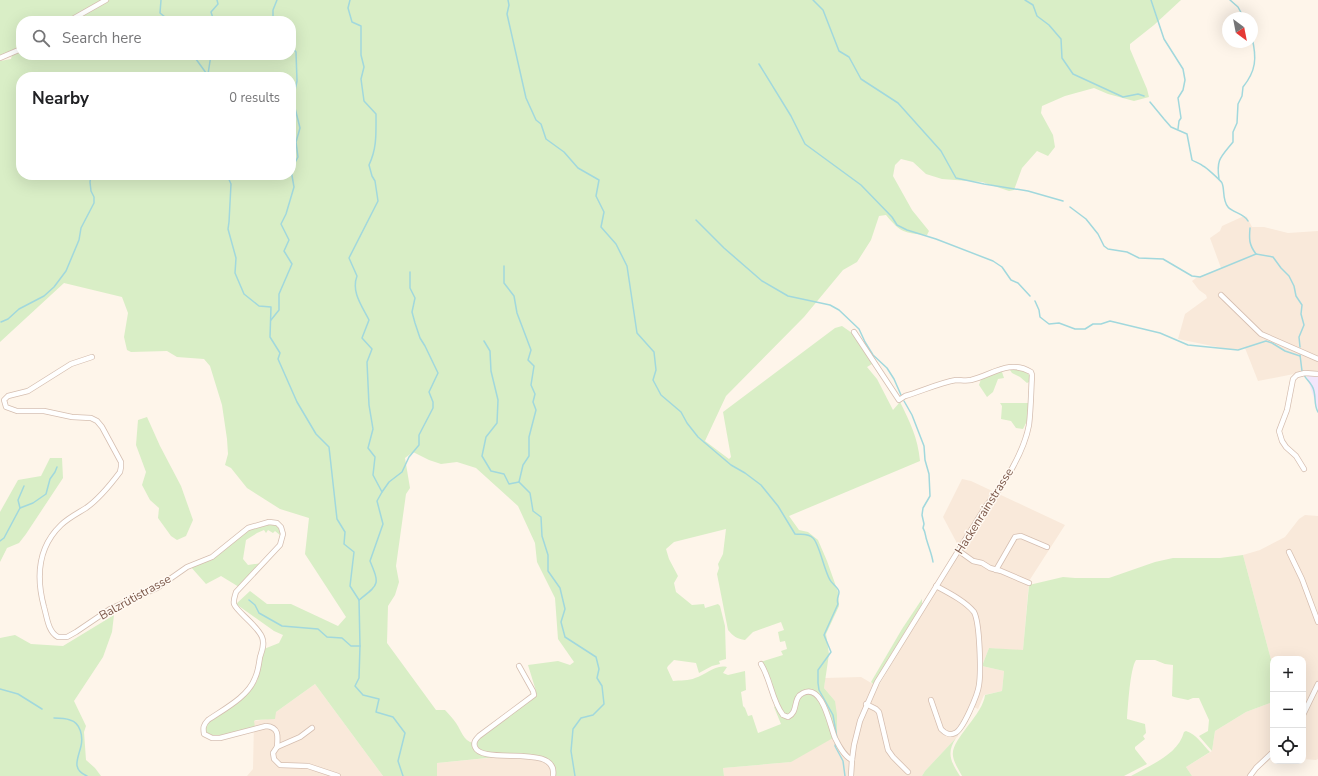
<!DOCTYPE html>
<meta charset="utf-8">
<style>
:root{--surface:#fff;--page:#f2f2f2;--text:#202124;--muted:#757577;--line:#e0e0e0}
body{margin:0;font-family:"Nunito Sans",sans-serif;background:var(--page);color:var(--text)}
.controls{position:absolute;right:12px;bottom:12px;display:grid;overflow:hidden;border-radius:8px;box-shadow:0 4px 16px #0002}
.controls button{width:36px;height:36px;display:grid;place-items:center;padding:0;border:0;border-bottom:1px solid var(--line);background:var(--surface);color:var(--text);font:20px sans-serif}
.compass{position:absolute;left:1222px;top:12px;width:36px;height:36px;border-radius:50%;background:var(--surface);box-shadow:0 4px 16px #0002;rotate:148deg}
.list{margin:0;padding:0;list-style:none}
h2{display:flex;justify-content:space-between;align-items:center;height:52px;margin:0;padding:0 16px;font-size:17px}
h2 small{font-size:13px;font-weight:400;color:var(--muted)}
.icon{flex:none;width:22px;height:22px;fill:none;stroke:currentColor;stroke-width:2;stroke-linecap:round;stroke-linejoin:round}
.map{position:relative;flex:none;width:1318px;height:776px;overflow:hidden}
.search{position:absolute;background:var(--surface);box-shadow:0 4px 16px #0002;left:16px;top:16px;width:280px;height:44px;display:flex;align-items:center;gap:10px;box-sizing:border-box;padding:0 14px;border-radius:16px;color:var(--muted);font-size:15px}
.panel{position:absolute;background:var(--surface);box-shadow:0 4px 16px #0002;left:16px;top:72px;width:280px;height:108px;border-radius:16px}
.map>svg:first-child{display:block}
</style>
<div class="map">
<svg width="1318" height="776" viewBox="0 0 1318 776">
<rect width="100%" height="100%" fill="#fef5ea"/>
<g fill="#f9e9da">
<path d="M 1244,216 L 1247,217 L 1252,227 L 1264,227 L 1288,233 L 1318,231 L 1318,371 L 1299,373 L 1258,381 L 1245,348 L 1232,350 L 1178,339 L 1185,314 L 1207,298 L 1206,295 L 1199,290 L 1192,281 L 1196,278 L 1221,268 L 1210,238 L 1220,231 L 1222,226 Z"/>
<path d="M 962,479 L 971,481 L 1065,525 L 1029,581 L 1023,651 L 989,648 L 982,666 L 1004,671 L 1002,691 L 984,695 L 978,709 L 974,707 L 972,708 L 963,728 L 958,734 L 958,736 L 925,771 L 922,776 L 724,776 L 723,768 L 791,762 L 835,701 L 824,688 L 825,678 L 861,677 L 878,687 L 940,582 L 959,547 L 943,517 Z"/>
<path d="M 1305,515 L 1318,516 L 1318,759 L 1316,760 L 1303,759 L 1303,659 L 1273,659 L 1273,667 L 1243,555 L 1260,550 L 1285,537 L 1299,519 Z"/>
<path d="M 315,684 L 383,776 L 247,776 L 253,769 L 254,721 L 268,719 L 276,712 Z"/>
<path d="M 1273,702 L 1273,757 L 1251,776 L 1192,776 L 1186,767 L 1212,751 L 1215,731 L 1246,712 Z"/>
<path d="M 509,756 L 543,761 L 548,764 L 555,776 L 437,776 L 437,763 Z"/>
</g>
<path fill="#f2e6fb" d="M 1306,374 L 1318,377 L 1318,410 Z"/>
<g fill="#d9eec6" fill-rule="evenodd">
<path d="M 0,0 L 104,0 L 68,21 L 21,21 L 21,47 L 0,57 Z"/>
<path d="M 109,0 L 1181,0 L 1154,25 L 1130,44 L 1130,49 L 1147,89 L 1149,97 L 1134,101 L 1108,94 L 1094,88 L 1065,96 L 1042,106 L 1041,113 L 1053,135 L 1055,147 L 1048,156 L 1037,151 L 1022,168 L 1014,190 L 1009,191 L 982,182 L 942,179 L 926,174 L 913,162 L 901,159 L 895,165 L 893,176 L 912,210 L 929,231 L 927,235 C 904,233 901,233 886,215 L 879,216 L 871,240 L 857,262 L 843,270 L 804,317 L 726,396 L 705,441 L 729,459 L 731,457 L 723,412 L 835,328 L 842,326 L 852,333 L 872,364 L 867,367 L 877,379 L 893,410 L 900,402 C 910,422 918,438 920,461 L 789,516 L 799,530 L 808,532 L 818,540 L 827,561 L 838,592 L 839,606 L 826,634 L 829,654 L 824,688 L 835,701 L 837,715 L 837,734 L 836,736 C 828,721 829,701 812,691 C 788,688 801,707 789,715 L 785,715 L 780,708 L 767,670 L 760,662 L 783,655 L 781,651 L 787,649 L 785,641 L 780,642 L 778,632 L 784,630 L 781,622 L 753,632 L 745,640 C 737,639 733,636 728,630 L 717,574 L 719,568 L 718,564 L 723,554 L 726,529 L 674,542 L 666,549 L 669,559 L 678,576 L 674,583 L 676,592 L 692,605 L 704,604 L 705,608 L 718,604 L 720,606 L 725,626 L 726,659 L 719,661 L 720,664 L 712,666 L 699,673 L 696,663 L 674,660 L 668,666 L 667,668 L 673,681 C 680,680 689,681 695,678 C 706,675 715,664 727,667 L 723,673 L 728,675 L 745,671 L 746,690 L 741,692 L 743,706 L 745,708 L 748,716 L 752,715 L 758,733 L 781,724 L 774,707 L 776,706 L 783,717 L 790,718 C 798,713 794,703 800,696 C 817,677 830,729 833,738 L 791,762 L 723,768 L 724,776 L 555,776 L 554,765 C 542,754 522,753 506,754 C 497,754 487,755 479,750 L 476,744 L 479,738 L 535,697 L 536,691 L 528,665 L 558,661 L 570,665 L 574,662 L 558,639 L 555,598 L 537,562 L 535,543 L 518,506 L 476,468 L 457,462 L 441,464 L 429,460 L 413,452 L 405,458 L 410,488 L 406,494 L 396,566 L 399,582 L 395,595 L 388,606 L 387,643 L 436,710 L 445,710 C 449,714 453,719 456,723 C 462,732 463,740 473,743 C 474,756 487,756 497,757 L 437,763 L 437,776 L 383,776 L 315,684 L 276,712 L 275,719 L 256,720 L 254,721 L 255,727 L 219,736 L 211,736 L 206,732 L 205,727 C 208,720 215,716 221,712 C 233,704 250,694 257,681 L 264,649 L 279,643 L 283,635 L 274,631 L 236,604 L 250,591 L 267,604 L 291,604 L 338,626 L 346,617 L 305,554 L 309,518 L 280,509 L 247,488 L 231,468 L 225,465 L 228,454 L 227,439 L 222,405 L 210,366 L 204,359 L 177,357 L 167,351 L 131,352 L 127,350 L 124,337 L 128,313 L 122,297 L 64,283 L 0,342 L 0,61 L 11,59 L 12,55 L 21,50 L 21,55 L 291,55 L 291,21 L 73,21 ZM 21,77 L 291,77 L 291,175 L 21,175 Z"/>
<path d="M 1013,369 C 1022,368 1030,372 1031,381 L 1027,383 L 1020,377 L 1012,373 L 1010,370 Z"/>
<path d="M 999,371 L 1002,372 L 1004,378 L 998,379 L 993,392 L 987,397 L 979,385 L 981,379 Z"/>
<path d="M 1000,403 L 1029,403 L 1028,419 L 1023,429 L 1016,428 L 1011,421 L 1001,419 L 1002,406 Z"/>
<path d="M 147,417 L 160,446 L 181,486 L 193,520 L 186,536 L 177,540 L 171,536 L 158,518 L 159,508 L 150,500 L 142,485 L 146,472 L 136,445 L 138,420 Z"/>
<path d="M 50,458 L 62,458 L 63,478 L 26,534 L 19,543 L 7,548 L 0,562 L 0,512 L 18,480 L 41,476 Z"/>
<path d="M 265,524 C 277,524 278,524 281,536 L 275,531 L 273,533 L 268,530 L 266,533 L 264,530 L 257,533 L 246,540 L 243,559 L 248,565 L 262,563 L 239,587 L 221,576 L 206,584 L 190,566 L 212,560 L 245,530 Z"/>
<path d="M 1243,555 L 1273,667 L 1273,702 L 1246,712 L 1215,731 L 1212,751 L 1199,736 L 1208,731 L 1209,720 L 1199,698 L 1193,698 L 1188,700 L 1174,697 L 1172,696 L 1173,665 L 1165,664 L 1155,660 L 1136,660 C 1130,669 1128,706 1127,719 L 1145,724 L 1146,733 L 1143,736 L 1145,739 L 1135,747 L 1135,749 L 1147,764 L 1124,776 L 962,776 C 959,770 954,763 953,756 C 950,740 983,715 985,695 L 1002,691 L 1004,671 L 982,666 L 989,648 L 1023,650 L 1029,585 L 1063,577 L 1075,578 L 1109,578 L 1155,562 L 1173,558 L 1220,558 Z"/>
<path d="M 922,599 L 922,604 L 873,684 L 871,682 L 902,629 Z"/>
<path d="M 114,615 L 112,632 L 103,657 L 74,701 L 86,726 L 84,732 L 86,760 L 95,768 L 101,776 L 0,776 L 0,638 L 15,635 L 31,644 L 63,646 Z"/>
<path d="M 1186,731 C 1196,734 1203,745 1210,752 L 1186,767 L 1192,776 L 1131,776 C 1150,765 1178,755 1184,732 Z"/>
<path d="M 956,738 C 946,753 951,762 960,776 L 922,776 L 925,771 Z"/>
</g>
<g fill="none" stroke-linecap="round" stroke-linejoin="round">
<g stroke="#a1d8dd" stroke-width="1.5">
<path d="M 161,0 L 160,13 L 170,21"/>
<path d="M 350,0 L 348,8 L 352,22 L 361,26 L 361,55 L 364,67 L 361,79 L 364,101 L 376,114 C 376,134 377,148 369,165 L 372,176 L 375,181 L 378,201 L 349,258 L 357,276 C 351,292 362,306 369,320 L 362,338 L 372,349 L 367,362 L 369,405 L 373,429 L 368,448 L 375,457 L 373,475 L 382,492 L 377,501 L 383,524 L 370,561 C 380,585 379,584 359,600"/>
<path d="M 508,0 L 509,5 L 507,14 L 526,98 L 536,120 L 541,124 L 546,139 L 564,152 L 578,168 L 599,180 L 596,196 L 604,212 L 601,227 L 616,244 L 627,266 L 637,333 L 654,352 L 656,370 L 653,380 L 661,395 L 681,412 L 687,423 L 698,437 L 731,465 L 745,473 L 761,485 L 778,506 L 795,534 C 801,535 808,533 813,538 C 819,543 824,570 830,580 C 832,584 839,588 839,592 C 839,597 836,598 838,604 L 824,635 L 831,652 L 818,670 L 818,683 L 819,690 L 833,715 L 837,738"/>
<path d="M 813,0 L 823,10 L 839,51 L 849,57 L 861,79 L 898,103 L 941,151 L 956,178 L 984,184 L 1028,191 L 1063,201"/>
<path d="M 1025,0 L 1033,5 L 1037,16 L 1049,25 L 1061,39 L 1062,58 L 1073,74 L 1123,97 L 1138,94 L 1144,96"/>
<path d="M 1151,0 L 1164,39 L 1183,69 L 1185,80 L 1183,90 L 1178,98 L 1181,118 L 1179,121 L 1178,129"/>
<path d="M 1230,0 L 1238,7 L 1244,18"/>
<path d="M 214,21 L 211,12 L 218,4 L 217,0"/>
<path d="M 273,21 L 273,10 L 277,0"/>
<path d="M 193,55 L 209,77"/>
<path d="M 759,64 L 791,116 L 805,144 L 861,185 L 892,217 L 897,225 L 907,230 L 936,239 L 993,261 L 1002,267 L 1011,280 L 1018,283 L 1030,296"/>
<path d="M 208,74 L 211,55"/>
<path d="M 1150,102 L 1164,119 L 1171,127 L 1187,134 L 1192,160 C 1195,162 1200,163 1203,166 C 1206,167 1221,181 1222,183 C 1225,190 1222,200 1228,207 C 1233,213 1244,213 1248,221"/>
<path d="M 227,175 L 231,184 L 229,222 L 228,229 L 236,258 L 235,273 L 244,294 L 259,306 L 271,307 L 270,337 L 280,353 L 278,359 L 297,402 L 316,434 L 329,447 L 337,519 L 345,532 L 344,544 L 354,552 L 350,586 L 359,600 L 360,646 L 359,678 L 355,686 L 363,695 L 379,699 L 376,712 L 393,717 L 405,733 L 398,761 L 403,776"/>
<path d="M 1219,179 C 1216,159 1221,157 1233,142 L 1233,132 L 1237,123 L 1238,104 L 1242,96 L 1243,87 C 1256,71 1257,58 1252,38"/>
<path d="M 1070,207 L 1086,219 L 1098,234 L 1104,246 L 1108,249 L 1127,252 L 1139,258 L 1163,259 L 1192,276 L 1200,277 L 1256,254"/>
<path d="M 696,220 L 724,248 L 762,281 L 788,296 L 830,305 L 839,310 L 859,329 L 865,342 L 873,355 L 887,368 L 894,379 L 901,395"/>
<path d="M 1250,228 C 1249,239 1249,245 1256,254"/>
<path d="M 1256,254 L 1273,257 L 1281,268 L 1289,276 L 1294,286 L 1296,296 L 1302,305 L 1301,314 L 1304,325 L 1299,337 L 1300,347"/>
<path d="M 504,266 L 504,283 L 514,296 L 517,313 L 531,350 L 528,360 L 534,366 L 531,385 L 535,394 L 533,402 L 536,410 L 529,437 L 529,456 L 523,465 L 519,482"/>
<path d="M 1035,301 L 1039,310 L 1040,317 L 1049,324 L 1059,323 L 1075,329 L 1085,329 L 1093,324 L 1101,324 L 1110,321 L 1160,333 L 1188,345 L 1238,350 L 1266,341 L 1272,343 L 1285,351 L 1300,356"/>
<path d="M 271,320 L 279,310 L 279,294 L 292,264 L 284,251 L 289,240 L 281,224 L 286,214 L 294,187 L 291,170 L 298,157 L 296,142 L 300,128 L 293,100 L 297,81 L 296,52 L 291,46"/>
<path d="M 1,322 L 8,319 L 19,309 L 44,296 L 54,287 L 66,271 L 79,240 L 81,228 L 94,203 L 94,197 L 91,191 L 90,182 L 91,175"/>
<path d="M 484,341 L 490,351 L 491,371 L 498,400 L 497,423 L 486,437 L 482,456 L 491,471 L 504,474 L 509,484 L 519,482"/>
<path d="M 1300,355 L 1302,371"/>
<path d="M 1304,375 C 1306,379 1310,382 1312,386 C 1317,394 1313,404 1318,412"/>
<path d="M 904,401 L 912,415 L 924,446 L 925,460 L 929,474 L 930,496 L 923,508 L 922,515 L 924,524 L 923,528 C 926,533 925,536 927,541 C 929,548 932,555 933,562"/>
<path d="M 519,482 L 530,493 L 533,511 L 541,517 L 542,536 L 548,555 L 548,571 L 560,588 L 565,609 L 561,622 L 565,637 L 596,657 L 599,669 L 597,678 L 602,686 L 604,704 L 593,715 L 581,718 L 573,729 L 571,751 L 575,776"/>
<path d="M 382,492 L 389,482 L 402,472 L 409,457 L 419,445 L 419,435 L 433,408 L 433,402 L 429,392 L 438,373 L 425,346 L 420,338 L 415,323 L 412,312 L 415,298 L 410,288 L 410,272"/>
<path d="M 20,508 L 18,500 L 24,486"/>
<path d="M 0,541 L 4,538 L 20,508 L 33,503 L 46,494 L 50,479 L 55,472 L 57,467"/>
<path d="M 249,600 L 255,605 L 259,613 L 282,626 L 318,629 L 327,637 L 342,638 L 351,646 L 360,646"/>
<path d="M 0,689 L 18,694 L 42,709"/>
<path d="M 54,718 C 59,718 65,718 70,720 C 81,723 83,737 81,746 C 78,759 71,769 87,776"/>
<path d="M 836,742 L 835,746 L 843,761 L 845,776"/>
</g>
<g stroke="#d5beb0" stroke-width="6">
<g id="street">
<path d="M 69,21 L 106,0"/>
<path d="M 0,58 L 21,49"/>
<path d="M 1221,295 L 1261,334 L 1318,359"/>
<path d="M 92,357 L 71,364 L 28,391 L 8,396 L 4,400 L 6,407 L 17,411 L 44,411 L 72,417 L 91,418 L 97,421 L 102,427 L 121,462 L 121,467 L 120,472 C 111,484 99,499 86,508 C 78,513 68,518 61,525 C 37,548 36,577 44,607 C 47,617 48,632 58,637 L 67,637 L 76,632 L 110,609 L 157,588 L 187,567 L 212,557 L 248,528 L 269,522 L 277,523 L 281,527 L 283,534 L 280,545 L 236,592 C 235,596 233,600 234,604 C 237,612 257,625 262,637 C 265,644 262,651 260,657 C 259,664 258,672 255,678 C 248,697 224,709 208,720 C 203,725 203,728 204,734 L 212,738 L 220,738 L 266,726 C 279,727 278,736 277,747"/>
<path d="M 1304,469 L 1296,456 L 1286,447 L 1282,441 L 1279,431 L 1287,410 L 1293,379 L 1297,375 L 1305,373 L 1318,374"/>
<path d="M 959,551 L 973,561 L 982,563 L 990,568 L 1001,571 L 1029,583"/>
<path d="M 1289,552 L 1302,579 L 1318,622"/>
<path d="M 996,570 L 1015,537 L 1021,536 L 1047,547"/>
<path d="M 761,664 C 771,680 772,701 783,715 L 788,717 C 799,712 792,698 803,693 C 823,683 830,727 835,738 C 839,746 844,756 852,760"/>
<path d="M 519,666 L 533,691 L 534,695 L 479,736 C 476,739 473,742 475,747 C 482,766 559,742 553,776"/>
<path d="M 931,700 L 941,729 C 945,733 949,736 955,733 C 963,730 978,694 979,685 C 981,672 980,623 974,612 C 965,601 949,593 936,586"/>
<path d="M 866,704 L 876,709 L 879,712 L 888,750 L 893,757 L 908,772"/>
<path d="M 1303,715 L 1318,684"/>
<path d="M 312,728 L 300,737 L 277,747 L 273,753 L 274,759 L 280,765 L 308,766 L 338,776"/>
<path d="M 851,776 L 852,760 L 854,745 L 860,721 L 877,682 L 986,506 C 1004,485 1024,452 1029,425 C 1031,408 1031,392 1032,375 L 1031,372 C 1009,359 992,375 971,380 C 966,381 961,380 956,380 C 939,383 922,391 905,396 L 899,400 L 854,332"/>
<path d="M 1250,776 L 1256,768 L 1273,752"/>
</g>
</g>
<use href="#street" stroke="#fff" stroke-width="4.5"/>
</g>
<g text-anchor="middle" stroke-width="3" stroke-linejoin="round" paint-order="stroke">
<g font-size="12" fill="#7c584a" stroke="#fff9f2">
<text transform="translate(984 511) rotate(-58)" y="4">Hackenrainstrasse</text>
<text transform="translate(135 597) rotate(-29)" y="4">Balzrütistrasse</text>
</g>
</g>
</svg>
<div class="controls">
<button>+</button>
<button>−</button>
<button><svg class="icon" aria-label="locate" viewBox="0 0 24 24"><circle cx="12" cy="12" r="6"/><path d="M12 2v4M12 18v4M2 12h4M18 12h4"/></svg></button>
</div>
<svg class="compass" viewBox="-18 -18 36 36"><path d="M0-13l5 13h-10z" fill="#e53935"/><path d="M0 13l5-13h-10z" fill="#757577"/></svg>
<div class="search"><svg class="icon" aria-label="search" viewBox="0 0 24 24"><circle cx="10" cy="10" r="6"/><path d="M15 15l6 6"/></svg>Search here</div>
<section class="panel">
<h2>Nearby<small>0 results</small></h2>
<ul class="list">
</ul>
</section>
</div>
